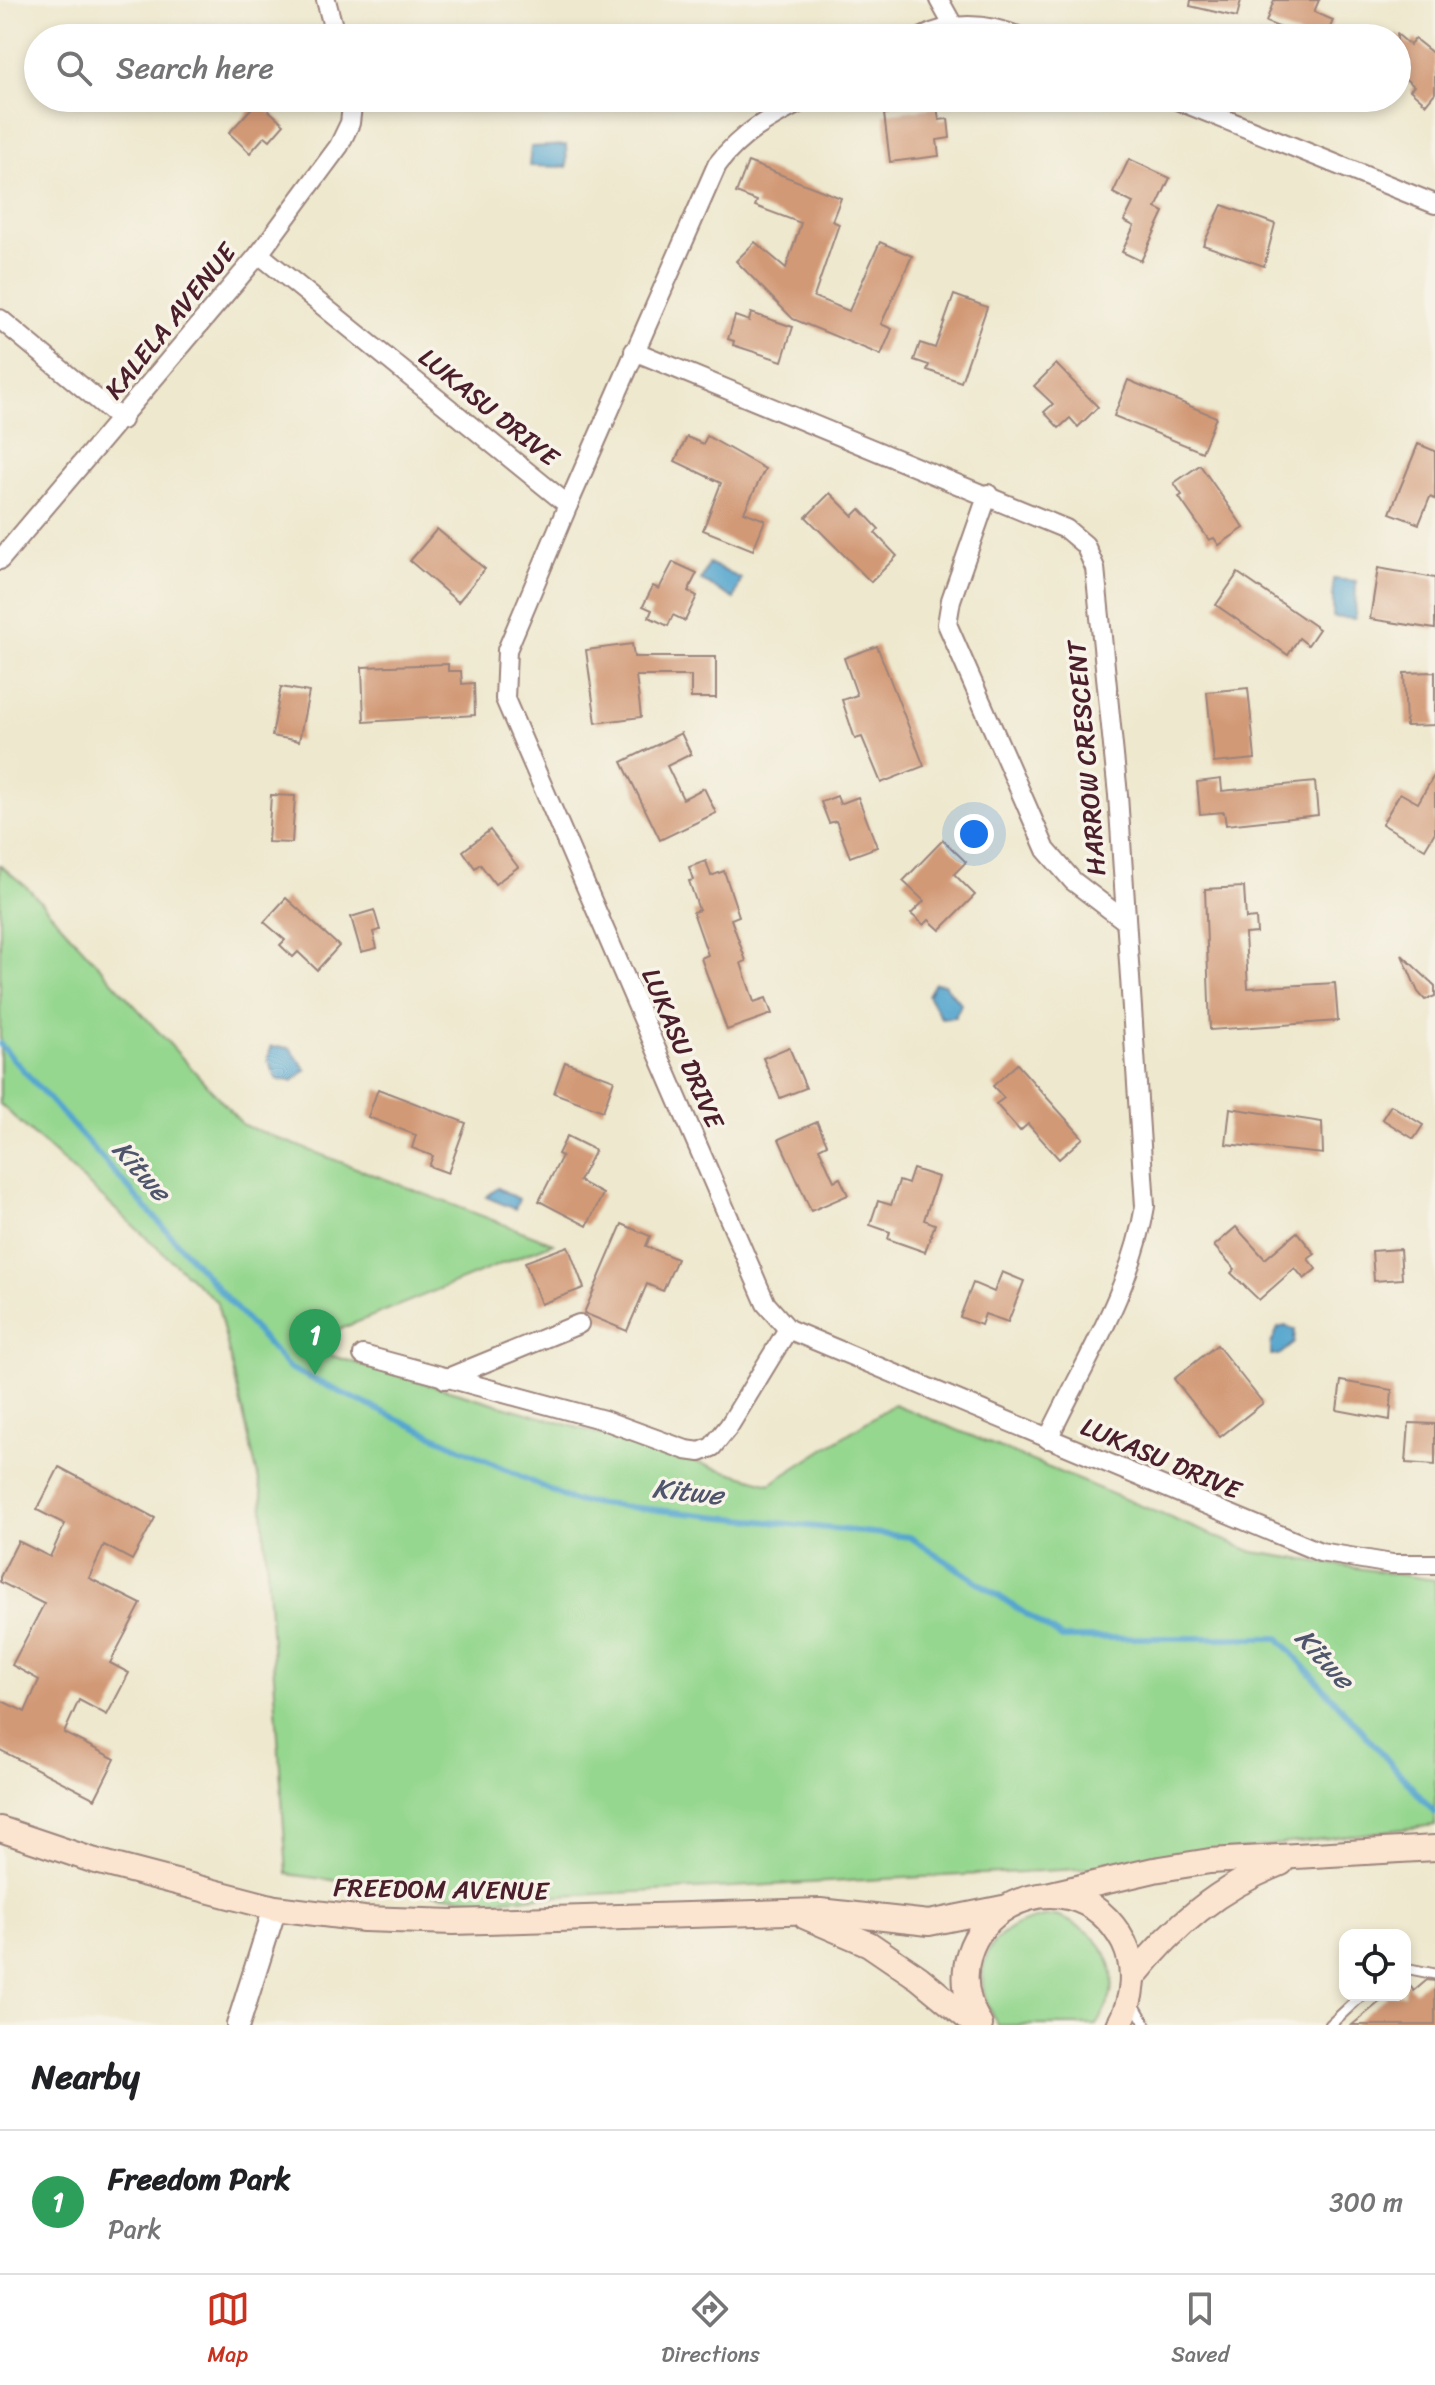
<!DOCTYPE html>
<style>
:root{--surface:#fff;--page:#f2f2f2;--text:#202124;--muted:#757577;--line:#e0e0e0;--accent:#c8321e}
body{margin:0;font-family:Sriracha,sans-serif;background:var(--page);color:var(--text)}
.controls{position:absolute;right:24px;bottom:24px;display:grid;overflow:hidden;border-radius:16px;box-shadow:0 4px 12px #0003}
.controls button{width:72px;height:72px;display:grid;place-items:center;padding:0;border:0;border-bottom:2px solid var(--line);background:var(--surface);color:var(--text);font:40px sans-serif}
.you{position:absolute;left:974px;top:834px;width:28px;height:28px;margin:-20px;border:6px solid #fff;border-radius:50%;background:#1a73e8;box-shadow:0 0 0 12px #1a73e833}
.badge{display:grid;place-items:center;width:52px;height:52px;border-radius:50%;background:var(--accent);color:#fff;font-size:26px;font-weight:700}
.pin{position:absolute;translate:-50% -66px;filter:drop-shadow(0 2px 4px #0008)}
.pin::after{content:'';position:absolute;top:42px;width:28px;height:24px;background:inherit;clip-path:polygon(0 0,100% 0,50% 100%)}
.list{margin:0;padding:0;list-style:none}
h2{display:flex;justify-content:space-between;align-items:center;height:104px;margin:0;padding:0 32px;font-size:34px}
h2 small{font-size:26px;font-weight:400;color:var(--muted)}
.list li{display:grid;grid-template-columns:52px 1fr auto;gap:24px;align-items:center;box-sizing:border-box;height:144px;padding:0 32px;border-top:2px solid var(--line)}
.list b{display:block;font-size:30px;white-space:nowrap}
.list p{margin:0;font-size:26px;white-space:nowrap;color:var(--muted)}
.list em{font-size:26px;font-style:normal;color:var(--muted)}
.icon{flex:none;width:44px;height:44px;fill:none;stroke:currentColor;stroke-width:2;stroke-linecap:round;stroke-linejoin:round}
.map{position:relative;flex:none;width:1435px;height:2025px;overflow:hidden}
.search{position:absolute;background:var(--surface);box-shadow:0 4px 12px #0003;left:24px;right:24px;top:24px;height:88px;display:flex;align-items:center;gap:20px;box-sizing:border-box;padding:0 28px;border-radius:44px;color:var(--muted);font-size:30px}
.sheet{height:248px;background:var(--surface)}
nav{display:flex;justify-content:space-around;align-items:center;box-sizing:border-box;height:112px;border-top:2px solid var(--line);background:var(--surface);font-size:22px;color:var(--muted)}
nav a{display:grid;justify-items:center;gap:4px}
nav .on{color:var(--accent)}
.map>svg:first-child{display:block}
</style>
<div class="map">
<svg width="1435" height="2025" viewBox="0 0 1435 2025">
<rect width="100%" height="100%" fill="#f7f3e8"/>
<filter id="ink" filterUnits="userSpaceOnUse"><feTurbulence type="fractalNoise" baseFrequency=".0125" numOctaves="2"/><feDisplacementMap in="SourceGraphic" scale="16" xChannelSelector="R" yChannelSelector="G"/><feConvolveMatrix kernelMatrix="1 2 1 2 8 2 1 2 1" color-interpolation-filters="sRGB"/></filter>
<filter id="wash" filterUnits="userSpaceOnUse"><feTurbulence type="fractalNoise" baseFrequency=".006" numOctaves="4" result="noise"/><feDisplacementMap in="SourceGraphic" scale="32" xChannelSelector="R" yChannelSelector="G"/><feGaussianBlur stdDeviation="1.8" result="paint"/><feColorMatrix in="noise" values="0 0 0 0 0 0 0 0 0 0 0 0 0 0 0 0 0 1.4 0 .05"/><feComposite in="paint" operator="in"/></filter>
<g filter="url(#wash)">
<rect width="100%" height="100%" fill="#eee8ce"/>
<g fill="#95d78f" stroke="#707b5d" stroke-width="2">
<path d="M 0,865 L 29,889 L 243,1125 L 553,1243 L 298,1346 L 770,1484 L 894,1404 L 1253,1552 L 1435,1580 L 1435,1825 L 1079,1869 L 482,1900 L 287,1874 L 262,1494 L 217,1302 L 0,1104 Z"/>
<path d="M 1056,1916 C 1108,1933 1130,1978 1096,2025 L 998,2025 C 962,1969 991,1919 1056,1916 Z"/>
</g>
<g fill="#53a5ce" stroke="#4e627c" stroke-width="2">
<path d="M 566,145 L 567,167 L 529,166 L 531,147 Z"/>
<path d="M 709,563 L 741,579 L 734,599 L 701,580 Z"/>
<path d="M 1333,579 L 1356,581 L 1355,619 L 1333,617 Z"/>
<path d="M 935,983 L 944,984 L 961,1004 L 955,1017 L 941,1018 L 928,995 Z"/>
<path d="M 271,1046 L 290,1048 L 306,1070 L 293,1081 L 277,1079 L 268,1060 Z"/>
<path d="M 498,1188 L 519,1199 L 515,1209 L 486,1197 Z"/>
<path d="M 1285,1326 L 1295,1330 L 1294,1343 L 1279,1355 L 1271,1355 L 1271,1344 L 1278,1328 Z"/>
</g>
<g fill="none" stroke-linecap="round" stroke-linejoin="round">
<path stroke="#53a5ce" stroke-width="6" d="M 0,1044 L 289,1368 L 573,1501 L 910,1537 L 1062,1638 L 1279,1638 L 1435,1813"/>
</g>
<g id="blocks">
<g fill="#d29976">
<path d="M 1191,0 L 1241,0 L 1237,17 L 1190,6 Z"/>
<path d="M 1274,0 L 1319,0 L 1314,12 L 1333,20 L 1326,38 L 1306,38 L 1266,22 Z"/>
<path d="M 1397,34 L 1410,45 L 1415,39 L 1435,55 L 1435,93 L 1426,104 L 1410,90 L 1414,86 L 1397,72 Z"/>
<path d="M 258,101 L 284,124 L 270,140 L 265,136 L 250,153 L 229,133 Z"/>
<path d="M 937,107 L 939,120 L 948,119 L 950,138 L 937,140 L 939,156 L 890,162 L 884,114 Z"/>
<path d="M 1129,159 L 1170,178 L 1156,208 L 1164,212 L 1141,261 L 1122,252 L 1134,226 L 1124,221 L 1133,203 L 1113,193 Z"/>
<path d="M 748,162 L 841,198 L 832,221 L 839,224 L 814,297 L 849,311 L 880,242 L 912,256 L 881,324 L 892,329 L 881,355 L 793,319 L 736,261 L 755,242 L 786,268 L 801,223 L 755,206 L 757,201 L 736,193 Z"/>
<path d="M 1222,205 L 1275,224 L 1264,266 L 1203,245 Z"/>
<path d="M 954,295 L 987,307 L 961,382 L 927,370 L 929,365 L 914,360 L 920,343 L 935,348 Z"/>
<path d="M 751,313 L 793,327 L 782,361 L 733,345 L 734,341 L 728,339 L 735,316 L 749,321 Z"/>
<path d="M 1056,364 L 1098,407 L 1078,427 L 1070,418 L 1059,428 L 1044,412 L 1053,404 L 1034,386 Z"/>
<path d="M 1128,380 L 1216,417 L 1202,452 L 1114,416 Z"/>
<path d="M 707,436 L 765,469 L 744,512 L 765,520 L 753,550 L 703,530 L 721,483 L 675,461 L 687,437 L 703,444 Z"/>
<path d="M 1418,444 L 1435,451 L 1435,499 L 1430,497 L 1419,524 L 1390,513 Z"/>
<path d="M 1200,465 L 1244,528 L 1219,545 L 1214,538 L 1209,540 L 1179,497 L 1182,495 L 1174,483 Z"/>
<path d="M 830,493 L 853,516 L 860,509 L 879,529 L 875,533 L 897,556 L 871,582 L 806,517 Z"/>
<path d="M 437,529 L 485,569 L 458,602 L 410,561 Z"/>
<path d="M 673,562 L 697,573 L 688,591 L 697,596 L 685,621 L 673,615 L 668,626 L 649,617 L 652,610 L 643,606 L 653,586 L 659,589 Z"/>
<path d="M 1378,568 L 1435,578 L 1435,629 L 1370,619 Z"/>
<path d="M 1238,573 L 1319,629 L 1308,645 L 1299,638 L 1288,655 L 1216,605 Z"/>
<path d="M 632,644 L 634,657 L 716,657 L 716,698 L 691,698 L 691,676 L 636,676 L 641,717 L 596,723 L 586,650 Z"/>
<path d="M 877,646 L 924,766 L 881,783 L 862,737 L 855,739 L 842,700 L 857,695 L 844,658 Z"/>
<path d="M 448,664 L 448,671 L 461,671 L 462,684 L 474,683 L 475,715 L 364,722 L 362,667 Z"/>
<path d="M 1435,672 L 1435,725 L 1406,726 L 1404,673 Z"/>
<path d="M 281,687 L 309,692 L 299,741 L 272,736 Z"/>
<path d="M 1248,688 L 1255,759 L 1214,763 L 1207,692 Z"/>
<path d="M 681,733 L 691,754 L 667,766 L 683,799 L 704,788 L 716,813 L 660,840 L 622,762 Z"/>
<path d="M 1435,774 L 1435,832 L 1425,849 L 1382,824 L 1400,793 L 1418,803 Z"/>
<path d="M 1221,779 L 1222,791 L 1315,782 L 1318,815 L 1226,825 L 1224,812 L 1200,814 L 1197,782 Z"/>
<path d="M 271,795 L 295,796 L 292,843 L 268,842 Z"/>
<path d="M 837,796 L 840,804 L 858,797 L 877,847 L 850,857 L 836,821 L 829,823 L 821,802 Z"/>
<path d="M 490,830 L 518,867 L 495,884 L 480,864 L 475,868 L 463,851 Z"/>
<path d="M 943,840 L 966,862 L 954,874 L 975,895 L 940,930 L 929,920 L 924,925 L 911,914 L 924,901 L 903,881 Z"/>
<path d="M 706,861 L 711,876 L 724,871 L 739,916 L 731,919 L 746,961 L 741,963 L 754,1002 L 766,998 L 772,1014 L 727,1030 L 701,958 L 708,955 L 693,912 L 699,910 L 689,881 L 693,880 L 689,867 Z"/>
<path d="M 1244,887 L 1246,919 L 1256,918 L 1257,933 L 1245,934 L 1248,988 L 1335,983 L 1338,1021 L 1210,1030 L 1205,889 Z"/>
<path d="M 286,898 L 339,946 L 317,970 L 298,952 L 293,957 L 280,945 L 285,940 L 264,922 Z"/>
<path d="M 374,910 L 380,930 L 373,932 L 377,948 L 361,952 L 351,917 Z"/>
<path d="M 1402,955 L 1435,986 L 1435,996 L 1425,1000 L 1418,992 Z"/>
<path d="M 789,1047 L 806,1088 L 780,1098 L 763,1058 Z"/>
<path d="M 565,1062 L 614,1080 L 603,1111 L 554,1093 Z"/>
<path d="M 1017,1064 L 1083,1138 L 1059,1159 L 1028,1124 L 1020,1131 L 996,1104 L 1004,1098 L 993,1086 Z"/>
<path d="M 378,1089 L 466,1123 L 448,1173 L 429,1166 L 433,1156 L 412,1148 L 416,1135 L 368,1117 Z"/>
<path d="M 1391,1105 L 1423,1125 L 1414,1139 L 1382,1119 Z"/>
<path d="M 1230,1108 L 1322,1122 L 1323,1154 L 1226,1144 Z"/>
<path d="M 817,1122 L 827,1144 L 819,1148 L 834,1181 L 840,1178 L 848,1195 L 811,1211 L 779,1139 Z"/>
<path d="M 567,1136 L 595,1150 L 579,1181 L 603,1194 L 587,1226 L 539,1201 L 562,1156 L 558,1154 Z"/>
<path d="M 913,1169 L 938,1177 L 924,1220 L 935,1224 L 925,1252 L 888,1239 L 890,1232 L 870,1225 L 878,1201 L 891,1205 L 899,1181 L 908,1184 Z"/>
<path d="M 622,1224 L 650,1236 L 646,1246 L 677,1259 L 663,1291 L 647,1284 L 627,1331 L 584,1313 Z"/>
<path d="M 1236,1227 L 1265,1259 L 1297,1232 L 1315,1254 L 1308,1259 L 1316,1269 L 1304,1279 L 1295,1268 L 1259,1300 L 1231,1273 L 1235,1269 L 1214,1246 Z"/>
<path d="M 568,1246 L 584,1288 L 541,1304 L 525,1262 Z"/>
<path d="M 1400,1249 L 1402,1279 L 1374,1281 L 1372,1251 Z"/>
<path d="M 1002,1272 L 1024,1281 L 1008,1322 L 985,1314 L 981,1325 L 960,1317 L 973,1283 L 994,1292 Z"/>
<path d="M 1217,1345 L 1263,1403 L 1220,1437 L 1174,1379 Z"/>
<path d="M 1341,1381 L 1392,1390 L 1390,1420 L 1337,1410 Z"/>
<path d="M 1409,1423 L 1435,1424 L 1435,1465 L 1406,1463 Z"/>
<path d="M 59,1467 L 155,1518 L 132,1560 L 104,1545 L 89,1578 L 141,1604 L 110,1663 L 129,1673 L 107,1715 L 79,1700 L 64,1733 L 115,1759 L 95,1799 L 0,1750 L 0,1700 L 25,1712 L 39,1680 L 12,1665 L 44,1604 L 0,1582 L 0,1577 L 18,1541 L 50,1557 L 65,1524 L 37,1510 Z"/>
<path d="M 1405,1980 L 1414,1991 L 1427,1980 L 1435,1981 L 1435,2025 L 1352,2025 L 1388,1995 L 1405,1995 Z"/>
</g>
</g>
</g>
<g filter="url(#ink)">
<use href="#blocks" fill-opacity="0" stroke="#9c847c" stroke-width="2"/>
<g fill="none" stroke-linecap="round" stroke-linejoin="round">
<g stroke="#9c847c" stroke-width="13">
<g id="service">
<path d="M 1405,1968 L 1435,1974"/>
<path d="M 1132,2001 L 1146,2025"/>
<path d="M 1330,2025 L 1362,1995"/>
</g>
</g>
<g stroke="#9c847c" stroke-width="22">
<g id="minor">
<path d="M 326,0 L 336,38"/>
<path d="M 939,0 L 954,27"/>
<path d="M 921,38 C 954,20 989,24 1023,38"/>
<path d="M 1172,98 L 1435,204"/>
<path d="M 259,254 L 568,505 L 507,650 L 505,699 L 766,1304 L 788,1329 L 1320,1552 L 1392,1564 L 1435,1564"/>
<path d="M 0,319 L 122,420"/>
<path d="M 634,351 L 1066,529 L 1085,545 L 1095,568 L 1118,795 L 1145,1206 C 1132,1288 1083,1365 1048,1439"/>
<path d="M 988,494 L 951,600 L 947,624 L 1046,850 L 1073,881 L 1124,920"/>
<path d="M 568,505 L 717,165 C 742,132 772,117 808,98"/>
<path d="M 0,560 L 259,254 L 339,146 L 350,123 L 353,98"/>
<path d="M 363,1355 L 604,1420 L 686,1450 L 700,1452 L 712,1447 L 729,1426 L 788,1329"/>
<path d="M 445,1379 L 579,1324"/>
</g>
</g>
<g stroke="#9c847c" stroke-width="26">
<path id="tertiary" d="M 238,2025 L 275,1908"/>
</g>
<g stroke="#9c847c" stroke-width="28">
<g id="secondary">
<path d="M 0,1829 L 92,1860 L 275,1908 L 364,1919 L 453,1922 L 820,1911 L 929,1923 L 1003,1908"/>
<path d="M 1047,1895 L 1154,1870 L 1210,1861 L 1435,1848"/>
<path d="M 806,1917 L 869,1944 L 919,1978 L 976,2025"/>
<path d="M 1133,1977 C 1175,1925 1218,1888 1281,1863"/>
<path d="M 980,2025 C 919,1922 1069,1839 1124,1943 C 1137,1970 1133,2000 1119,2025"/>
</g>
</g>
<use href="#service" stroke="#fff" stroke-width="9"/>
<use href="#minor" stroke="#fff" stroke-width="18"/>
<use href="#tertiary" stroke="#fff" stroke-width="22"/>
<use href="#secondary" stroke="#fce5d0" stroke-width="24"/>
</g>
</g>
<g text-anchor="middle" stroke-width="7" stroke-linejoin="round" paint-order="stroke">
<g font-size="26" fill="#4a1f2b" stroke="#f7f3e8">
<text transform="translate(170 321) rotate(-51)" y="9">KALELA AVENUE</text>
<text transform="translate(489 407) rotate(39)" y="9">LUKASU DRIVE</text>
<text transform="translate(1086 758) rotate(-95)" y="9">HARROW CRESCENT</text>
<text transform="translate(683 1048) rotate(67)" y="9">LUKASU DRIVE</text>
<text transform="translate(1161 1458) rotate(23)" y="9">LUKASU DRIVE</text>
<text transform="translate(441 1889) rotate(1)" y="9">FREEDOM AVENUE</text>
</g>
<g font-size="28" font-style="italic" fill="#4e556c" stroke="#f7f3e8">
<text transform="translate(142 1170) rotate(48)" y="10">Kitwe</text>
<text transform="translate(688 1491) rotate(6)" y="10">Kitwe</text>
<text transform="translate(1325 1658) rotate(47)" y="10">Kitwe</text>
</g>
</g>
</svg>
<div class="controls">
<button><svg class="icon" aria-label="locate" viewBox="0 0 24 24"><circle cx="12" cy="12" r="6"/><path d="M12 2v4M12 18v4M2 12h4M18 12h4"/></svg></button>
</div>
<div class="you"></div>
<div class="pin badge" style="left:315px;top:1375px;background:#2e9e5b">1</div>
<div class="search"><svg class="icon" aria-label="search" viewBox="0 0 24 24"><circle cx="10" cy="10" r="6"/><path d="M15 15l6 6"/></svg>Search here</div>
</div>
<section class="sheet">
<h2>Nearby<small></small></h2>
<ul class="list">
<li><span class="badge" style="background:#2e9e5b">1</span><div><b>Freedom Park</b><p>Park</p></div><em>300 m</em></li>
</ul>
</section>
<nav>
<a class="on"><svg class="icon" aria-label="map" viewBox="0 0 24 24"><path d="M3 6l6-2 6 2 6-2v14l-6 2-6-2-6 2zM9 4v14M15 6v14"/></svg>Map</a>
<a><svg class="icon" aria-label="directions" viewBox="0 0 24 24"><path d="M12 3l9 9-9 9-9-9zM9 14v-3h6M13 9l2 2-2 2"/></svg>Directions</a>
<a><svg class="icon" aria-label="saved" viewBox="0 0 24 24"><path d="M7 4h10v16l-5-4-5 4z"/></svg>Saved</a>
</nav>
